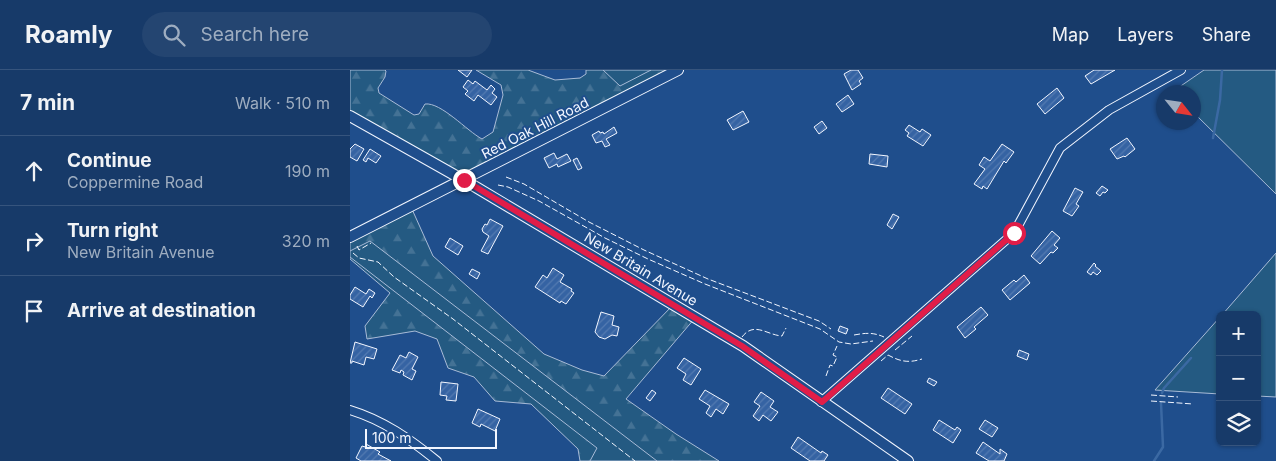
<!DOCTYPE html>
<meta charset="utf-8">
<style>
:root{--surface:#173a69;--page:#244571;--text:#f1f3f6;--muted:#9eadc0;--line:#36547d}
body{margin:0;font-family:Inter,sans-serif;background:var(--page);color:var(--text)}
.controls{position:absolute;right:15px;bottom:15px;display:grid;overflow:hidden;border-radius:8px;box-shadow:0 1px 4px #0004}
.controls button{width:45px;height:45px;display:grid;place-items:center;padding:0;border:0;border-bottom:1px solid var(--line);background:var(--surface);color:var(--text);font:25px sans-serif}
.compass{position:absolute;left:806px;top:15px;width:45px;height:45px;border-radius:50%;background:var(--surface);box-shadow:0 1px 4px #0004;rotate:120deg}
.scale{position:absolute;left:15px;bottom:12px;width:132px;box-sizing:border-box;padding-left:5px;border:2px solid #f2f6ff;border-top:0;font-size:14px;line-height:18px;white-space:nowrap;color:#f2f6ff;-webkit-text-stroke:4px #1f4e8c;paint-order:stroke}
.stop{position:absolute;width:15px;height:15px;margin:-11px;border:4px solid #e11d48;border-radius:50%;background:#fff}
.stop.end{background:#e11d48;border-color:#fff;box-shadow:0 1px 5px #0008}
.list{margin:0;padding:0;list-style:none}
h2{display:flex;justify-content:space-between;align-items:center;height:65px;margin:0;padding:0 20px;font-size:21px}
h2 small{font-size:16px;font-weight:400;color:var(--muted)}
.list li{display:grid;grid-template-columns:32px 1fr auto;gap:15px;align-items:center;box-sizing:border-box;height:70px;padding:0 20px;border-top:1px solid var(--line)}
.list b{display:block;font-size:19px;white-space:nowrap}
.list p{margin:0;font-size:16px;white-space:nowrap;color:var(--muted)}
.list em{font-size:16px;font-style:normal;color:var(--muted)}
.icon{flex:none;width:28px;height:28px;fill:none;stroke:currentColor;stroke-width:2;stroke-linecap:round;stroke-linejoin:round}
.map{position:relative;flex:none;width:926px;height:391px;overflow:hidden}
header{display:flex;align-items:center;gap:30px;box-sizing:border-box;height:70px;padding:0 25px;background:var(--surface);border-bottom:1px solid var(--line)}
header strong{font-size:24px}
nav{display:flex;gap:28px;margin-inline-start:auto;font-size:18px}
.search{width:350px;height:45px;background:var(--page);display:flex;align-items:center;gap:12px;box-sizing:border-box;padding:0 18px;border-radius:28px;color:var(--muted);font-size:19px}
main{display:flex}
aside{flex:1;background:var(--surface)}
.map>svg:first-child{display:block}
</style>
<header>
<strong>Roamly</strong>
<div class="search"><svg class="icon" aria-label="search" viewBox="0 0 24 24"><circle cx="10" cy="10" r="6"/><path d="M15 15l6 6"/></svg>Search here</div>
<nav><a>Map</a><a>Layers</a><a>Share</a></nav>
</header>
<main>
<aside>
<h2>7 min<small>Walk · 510 m</small></h2>
<ul class="list">
<li><svg class="icon" aria-label="ahead" viewBox="0 0 24 24"><path d="M12 20V5M6 11l6-6 6 6"/></svg><div><b>Continue</b><p>Coppermine Road</p></div><em>190 m</em></li>
<li><svg class="icon" aria-label="right" viewBox="0 0 24 24"><path d="M7 20v-9h11M14 6l5 5-5 5"/></svg><div><b>Turn right</b><p>New Britain Avenue</p></div><em>320 m</em></li>
<li><svg class="icon" aria-label="arrive" viewBox="0 0 24 24"><path d="M6 21V4h12l-3 4 3 4H6"/></svg><div><b>Arrive at destination</b></div></li>
</ul>
</aside>
<div class="map">
<svg width="926" height="391" viewBox="0 0 926 391">
<defs>
<pattern id="forest-firs" width="22" height="20" patternUnits="userSpaceOnUse" patternTransform="scale(1.25)"><rect width="22" height="20" fill="#245a82"/><path d="M5 1l3.5 6h-7zM16 11l3.5 6h-7z" fill="#447295"/></pattern>
<pattern id="building-hatch" width="6" height="6" patternUnits="userSpaceOnUse" patternTransform="scale(1.25)"><rect width="6" height="6" fill="#3563a3"/><path d="M-1 1l2-2M0 6l6-6M5 7l2-2" fill="none" stroke="#537ab1"/></pattern>
</defs>
<rect width="100%" height="100%" fill="#1f4e8c"/>
<g fill="url(#forest-firs)" stroke="#a8bbd7">
<path d="M 0,0 L 35,0 L 36,1 L 35,7 L 28,18 L 29,23 L 64,45 L 69,44 L 75,34 C 91,32 117,61 132,69 L 143,62 L 153,25 L 151,15 L 126,0 L 178,0 L 205,10 L 230,8 L 236,4 L 236,0 L 328,0 L 114,110 L 0,46 Z"/>
<path d="M 61,137 L 83,186 L 194,284 L 232,300 L 254,306 L 323,235 L 345,248 L 276,329 L 326,364 L 369,391 L 230,391 L 228,379 L 181,334 L 145,331 L 124,307 L 98,298 L 87,269 L 65,261 L 17,269 L 15,256 L 40,223 L 0,189 L 0,167 Z"/>
</g>
<g fill="#245a82" stroke="#a8bbd7">
<path d="M 253,0 L 301,0 L 270,16 Z"/>
<path d="M 854,0 L 926,0 L 926,124 L 844,43 L 844,22 L 822,22 Z"/>
<path d="M 20,171 L 307,391 L 240,391 L 247,378 L 0,187 L 0,181 Z"/>
<path d="M 926,183 L 926,327 L 907,326 L 907,245 L 872,245 Z"/>
<path d="M 870,247 L 870,324 L 805,320 Z"/>
</g>
<g fill="none" stroke-linecap="round" stroke-linejoin="round">
<g stroke="#3b69a3" stroke-width="2.5">
<path d="M 863,68 L 870,30 L 872,0"/>
<path d="M 812,323 L 814,318 L 841,288"/>
<path d="M 804,391 L 813,377 L 811,333"/>
</g>
</g>
<g fill="url(#building-hatch)" stroke="#f2f6ff">
<path d="M 108,0 L 122,0 L 117,7 Z"/>
<path d="M 501,0 L 508,0 L 513,8 L 509,11 L 511,14 L 502,20 L 494,4 Z"/>
<path d="M 744,0 L 765,0 L 741,14 L 735,6 Z"/>
<path d="M 118,10 L 123,14 L 125,11 L 137,20 L 141,15 L 145,19 L 142,23 L 147,27 L 141,35 L 128,25 L 124,31 L 115,24 L 118,21 L 113,17 Z"/>
<path d="M 707,18 L 714,28 L 695,44 L 687,34 Z"/>
<path d="M 498,25 L 504,34 L 492,42 L 486,34 Z"/>
<path d="M 393,41 L 399,52 L 383,60 L 377,50 Z"/>
<path d="M 472,51 L 477,58 L 469,64 L 464,57 Z"/>
<path d="M 559,55 L 570,62 L 572,59 L 581,65 L 573,76 L 557,66 L 559,63 L 555,60 Z"/>
<path d="M 264,57 L 267,63 L 256,69 L 260,75 L 255,77 L 252,71 L 246,73 L 242,65 L 249,61 L 250,63 L 253,62 L 254,64 Z"/>
<path d="M 777,68 L 785,79 L 775,87 L 774,86 L 767,89 L 760,79 Z"/>
<path d="M 5,74 L 14,79 L 7,91 L 0,87 L 0,79 Z"/>
<path d="M 652,74 L 664,82 L 656,93 L 654,91 L 637,119 L 633,116 L 632,119 L 624,114 L 635,99 L 629,95 L 634,87 L 640,91 Z"/>
<path d="M 20,79 L 31,86 L 26,93 L 18,88 L 16,92 L 13,90 Z"/>
<path d="M 204,83 L 207,89 L 217,84 L 221,91 L 208,97 L 207,94 L 199,98 L 194,88 Z"/>
<path d="M 520,84 L 538,86 L 537,97 L 519,94 Z"/>
<path d="M 227,88 L 232,98 L 228,100 L 223,90 Z"/>
<path d="M 752,116 L 758,120 L 755,123 L 753,122 L 750,126 L 746,123 Z"/>
<path d="M 725,118 L 733,122 L 726,134 L 729,136 L 722,146 L 713,141 Z"/>
<path d="M 543,144 L 549,147 L 542,159 L 537,155 Z"/>
<path d="M 140,149 L 153,156 L 138,184 L 131,181 L 139,166 L 133,162 L 132,159 L 135,154 L 137,155 Z"/>
<path d="M 702,161 L 710,168 L 704,175 L 708,178 L 703,183 L 701,182 L 690,194 L 681,186 Z"/>
<path d="M 100,168 L 113,176 L 108,185 L 95,177 Z"/>
<path d="M 744,193 L 746,195 L 745,196 L 751,201 L 747,205 L 743,202 L 741,205 L 737,202 Z"/>
<path d="M 203,198 L 214,205 L 210,212 L 222,219 L 221,221 L 224,223 L 216,234 L 211,231 L 210,233 L 185,217 L 193,205 L 197,208 Z"/>
<path d="M 122,199 L 130,203 L 127,209 L 119,204 Z"/>
<path d="M 674,205 L 680,213 L 660,230 L 652,220 L 664,210 L 666,212 Z"/>
<path d="M 5,217 L 16,224 L 19,219 L 25,223 L 22,228 L 20,226 L 13,237 L 0,229 L 0,225 Z"/>
<path d="M 631,237 L 638,245 L 624,257 L 626,259 L 615,268 L 607,257 Z"/>
<path d="M 251,242 L 264,246 L 262,255 L 269,257 L 267,266 L 262,265 L 255,269 L 249,267 L 245,262 Z"/>
<path d="M 490,256 L 498,259 L 496,264 L 488,261 Z"/>
<path d="M 5,272 L 27,279 L 24,289 L 16,287 L 14,295 L 2,291 L 2,293 L 0,293 Z"/>
<path d="M 669,280 L 679,284 L 677,290 L 667,286 Z"/>
<path d="M 59,282 L 68,287 L 62,299 L 66,301 L 62,310 L 53,305 L 54,302 L 51,300 L 50,303 L 42,300 L 50,285 L 56,288 Z"/>
<path d="M 334,288 L 351,299 L 341,315 L 333,310 L 336,304 L 327,298 Z"/>
<path d="M 579,308 L 587,312 L 584,316 L 577,312 Z"/>
<path d="M 91,312 L 108,314 L 106,331 L 96,330 L 97,326 L 90,325 Z"/>
<path d="M 538,318 L 562,334 L 555,344 L 531,328 Z"/>
<path d="M 302,320 L 306,323 L 300,331 L 296,328 Z"/>
<path d="M 355,320 L 379,334 L 373,344 L 366,339 L 361,347 L 356,343 L 360,336 L 349,329 Z"/>
<path d="M 411,322 L 424,331 L 420,337 L 428,342 L 421,351 L 413,345 L 409,351 L 403,346 L 410,336 L 404,332 Z"/>
<path d="M 128,339 L 150,349 L 145,361 L 131,354 L 130,357 L 122,353 Z"/>
<path d="M 589,350 L 605,360 L 607,357 L 611,360 L 603,373 L 583,360 Z"/>
<path d="M 635,350 L 648,358 L 642,367 L 629,359 Z"/>
<path d="M 448,367 L 471,383 L 472,381 L 478,385 L 474,391 L 460,391 L 441,378 Z"/>
<path d="M 633,372 L 650,384 L 650,379 L 657,384 L 654,391 L 639,391 L 626,383 Z"/>
<path d="M 16,374 L 30,382 L 28,384 L 41,391 L 11,391 L 6,388 L 12,376 L 15,377 Z"/>
</g>
<g fill="none" stroke-linecap="round" stroke-linejoin="round">
<g stroke="#f2f6ff" stroke-width="10">
<g id="minor">
<path d="M 471,332 L 664,163 L 710,78 L 759,40 L 831,0"/>
<path d="M 0,340 C 33,350 60,369 87,391"/>
</g>
</g>
<g stroke="#f2f6ff" stroke-width="12">
<g id="tertiary">
<path d="M 0,46 L 124,116 L 393,276 L 558,391"/>
<path d="M 0,167 L 328,0"/>
</g>
</g>
<use href="#minor" stroke="#1f4e8c" stroke-width="8"/>
<use href="#tertiary" stroke="#1f4e8c" stroke-width="10"/>
<g stroke="#f2f6ff" stroke-width="1" stroke-dasharray="6 2.5" stroke-linecap="butt">
<path d="M 156,107 L 174,114 L 239,152 L 294,180 L 358,209 L 469,251 L 481,259"/>
<path d="M 148,115 L 158,117 L 189,131 L 255,168 L 298,189 L 355,214 L 470,259 L 489,272 L 501,274 L 523,271"/>
<path d="M 7,176 L 9,180 L 21,173"/>
<path d="M 3,183 L 9,188 L 28,192 L 44,207 L 103,249 L 285,391"/>
<path d="M 504,265 C 515,263 523,262 534,267"/>
<path d="M 392,267 C 404,251 417,265 432,266 L 436,258"/>
<path d="M 545,280 L 562,266"/>
<path d="M 531,291 L 538,285 C 551,292 559,293 572,289"/>
<path d="M 476,306 L 480,295 L 483,296 L 487,287 L 483,285 L 487,276"/>
<path d="M 801,325 L 828,327"/>
<path d="M 801,331 L 843,334"/>
</g>
</g>
<g fill="none" stroke-linecap="round" stroke-linejoin="round">
<path stroke="#e11d48" stroke-width="6" d="M 114,110 L 392,276 L 472,332 L 664,163"/>
</g>
<g text-anchor="middle" stroke-width="4" stroke-linejoin="round" paint-order="stroke">
<g font-size="14" fill="#f2f6ff" stroke="#1f4e8c">
<text transform="translate(185 58) rotate(-27)" y="5">Red Oak Hill Road</text>
<text transform="translate(291 199) rotate(31)" y="5">New Britain Avenue</text>
</g>
</g>
</svg>
<div class="controls">
<button>+</button>
<button>−</button>
<button><svg class="icon" aria-label="layers" viewBox="0 0 24 24"><path d="M12 4l9 5-9 5-9-5zM3 14l9 5 9-5"/></svg></button>
</div>
<svg class="compass" viewBox="-18 -18 36 36"><path d="M0-13l5 13h-10z" fill="#e53935"/><path d="M0 13l5-13h-10z" fill="#9eadc0"/></svg>
<div class="scale">100 m</div>
<div class="stop" style="left:664px;top:163px"></div>
<div class="stop end" style="left:114px;top:110px"></div>
</div>
</main>
